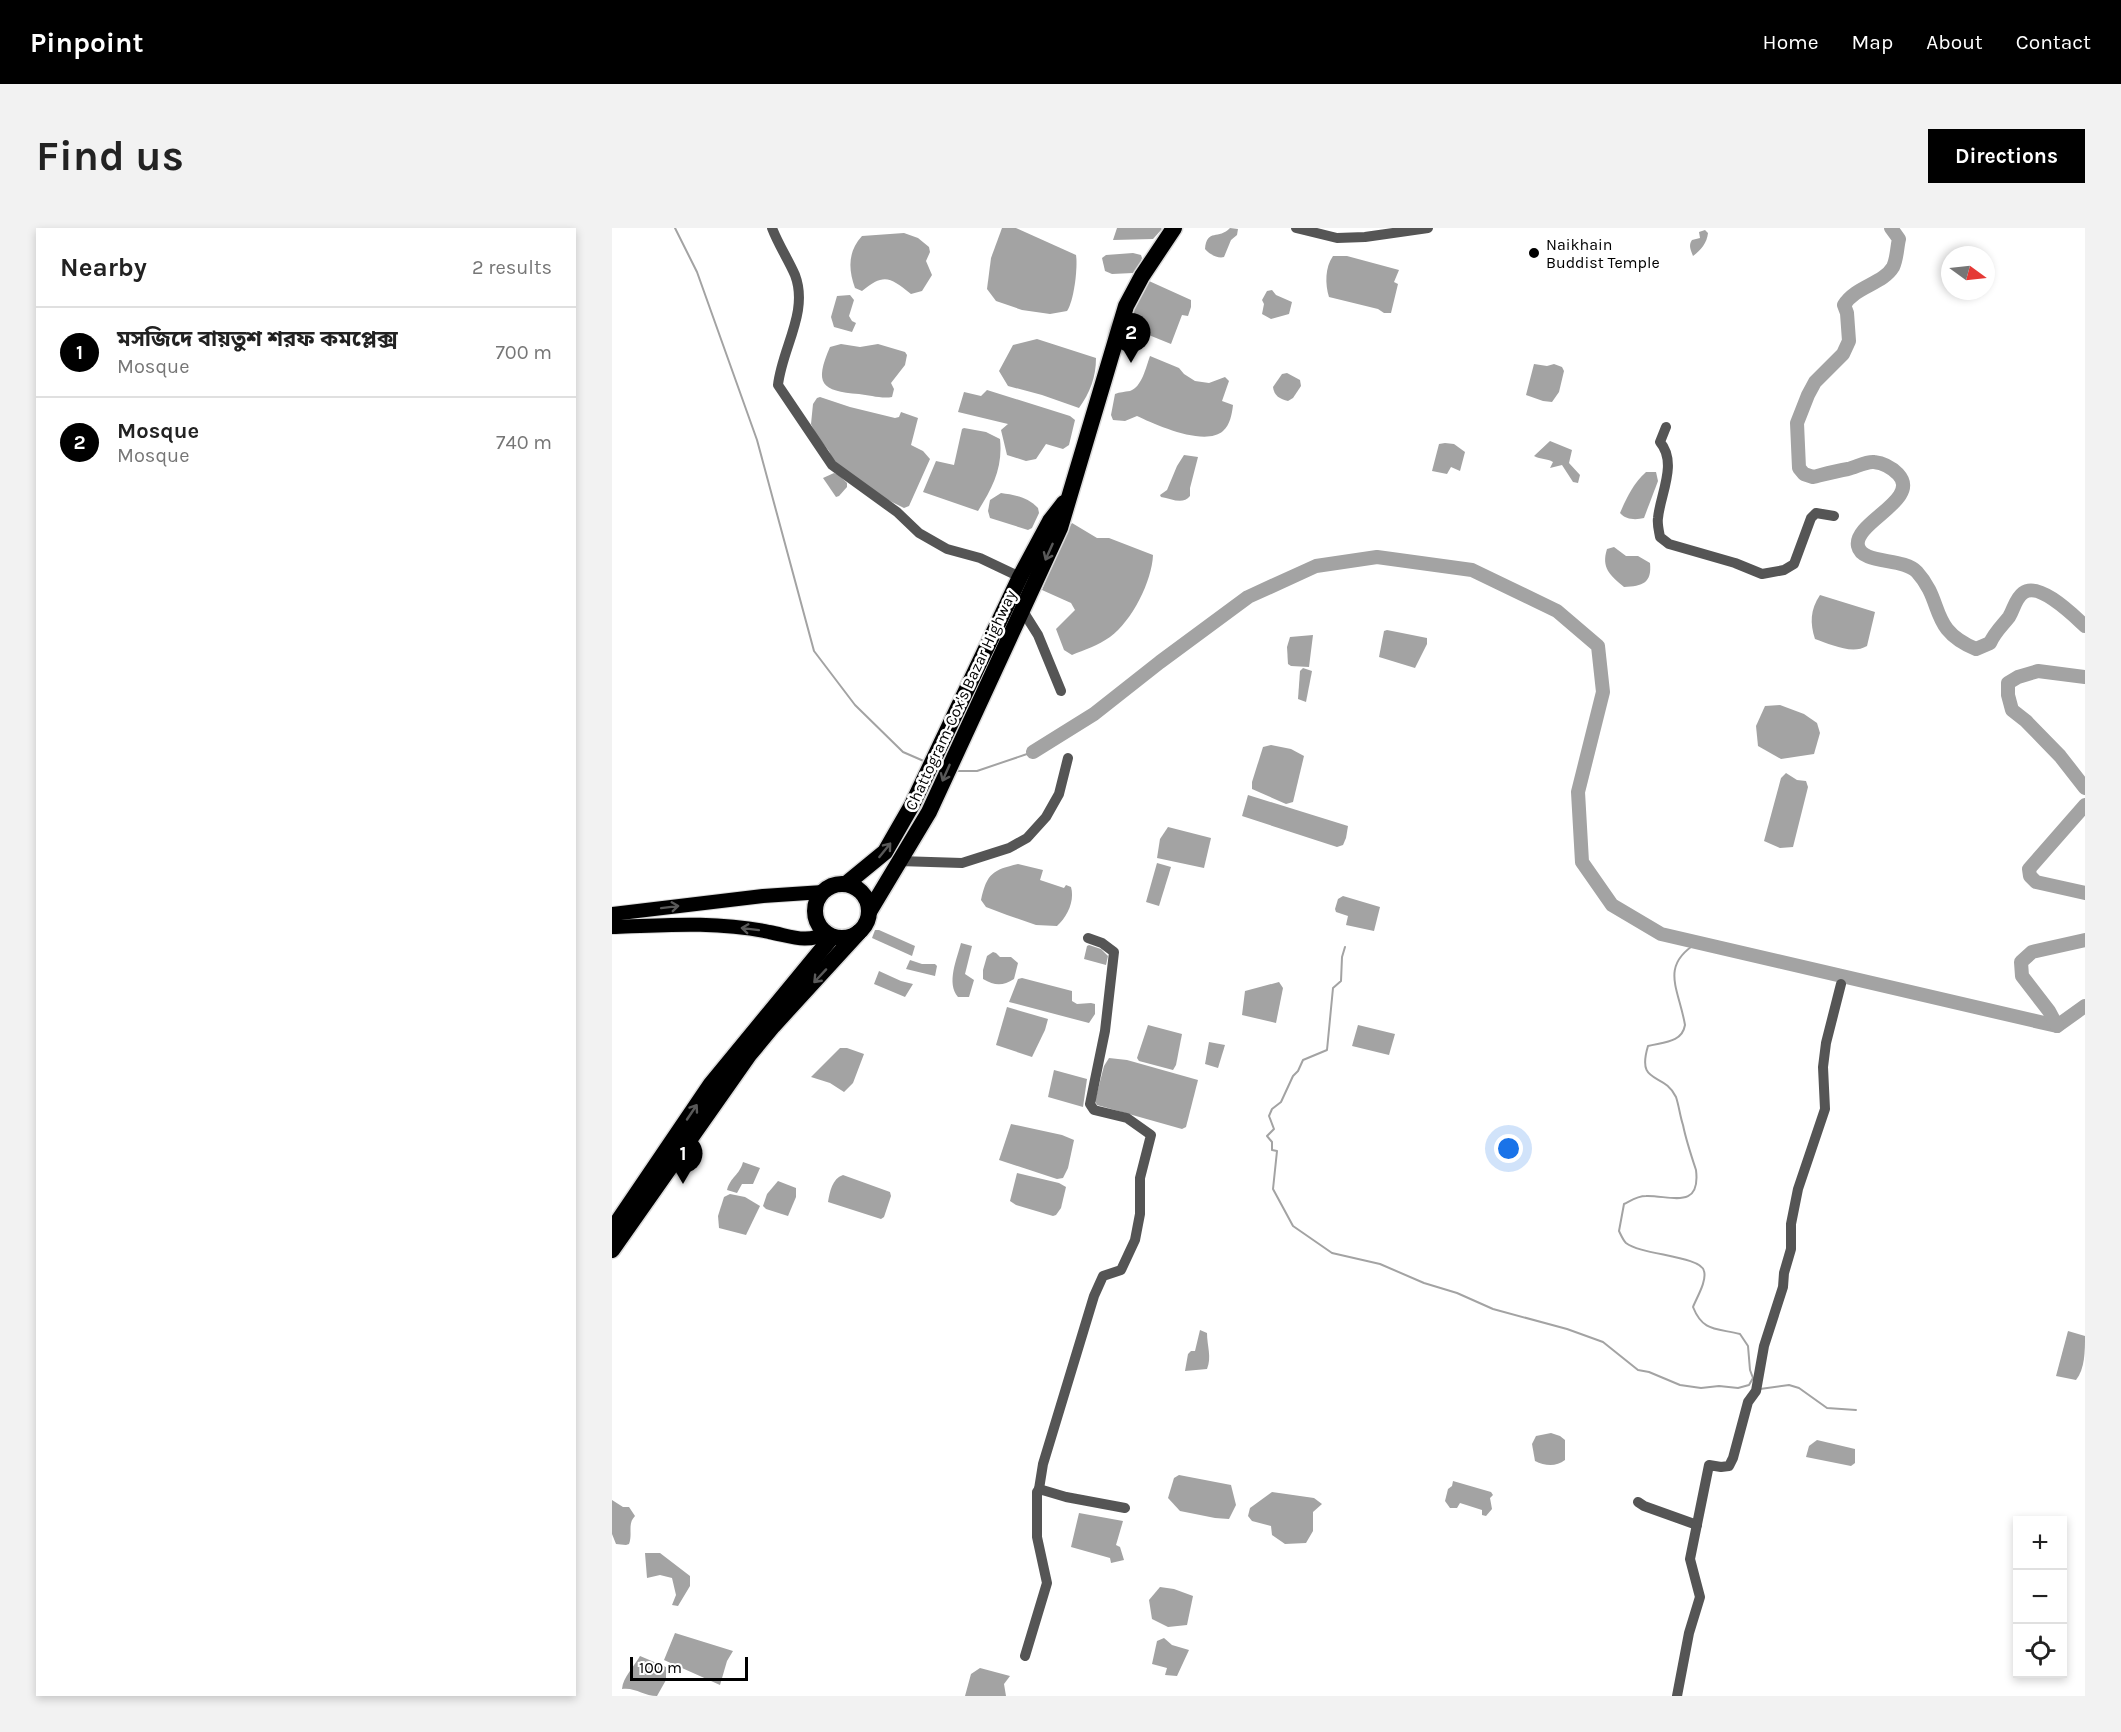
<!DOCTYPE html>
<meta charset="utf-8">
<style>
:root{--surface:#fff;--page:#f2f2f2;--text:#222;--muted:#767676;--line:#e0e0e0;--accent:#000}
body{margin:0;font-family:Karla,"Noto Sans Bengali",sans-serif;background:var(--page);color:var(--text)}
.controls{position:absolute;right:18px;bottom:18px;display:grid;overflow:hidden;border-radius:0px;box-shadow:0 3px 9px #0003}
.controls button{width:54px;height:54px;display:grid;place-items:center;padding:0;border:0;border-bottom:2px solid var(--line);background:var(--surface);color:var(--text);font:30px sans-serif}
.compass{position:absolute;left:1329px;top:18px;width:54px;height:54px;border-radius:50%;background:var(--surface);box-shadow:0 3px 9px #0003;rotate:105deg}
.scale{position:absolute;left:18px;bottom:15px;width:118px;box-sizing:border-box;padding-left:6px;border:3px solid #000;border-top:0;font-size:16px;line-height:21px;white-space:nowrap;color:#000;-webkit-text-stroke:4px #fff;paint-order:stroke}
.you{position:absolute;left:897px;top:921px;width:21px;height:21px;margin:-15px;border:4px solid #fff;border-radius:50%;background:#1a73e8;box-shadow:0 0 0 9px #1a73e833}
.badge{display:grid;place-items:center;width:39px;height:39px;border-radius:50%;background:var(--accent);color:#fff;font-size:20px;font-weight:700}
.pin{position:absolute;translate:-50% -50px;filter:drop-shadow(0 2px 3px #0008)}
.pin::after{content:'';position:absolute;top:32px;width:21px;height:18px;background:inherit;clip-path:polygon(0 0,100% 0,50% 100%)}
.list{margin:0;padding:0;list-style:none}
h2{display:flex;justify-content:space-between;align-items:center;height:78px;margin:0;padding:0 24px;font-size:26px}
h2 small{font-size:20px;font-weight:400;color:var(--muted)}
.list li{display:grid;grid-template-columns:39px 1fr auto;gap:18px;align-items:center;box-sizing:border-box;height:90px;padding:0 24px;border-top:2px solid var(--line)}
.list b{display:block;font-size:22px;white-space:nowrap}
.list p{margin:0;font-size:20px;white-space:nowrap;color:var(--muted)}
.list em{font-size:20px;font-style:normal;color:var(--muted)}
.icon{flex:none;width:33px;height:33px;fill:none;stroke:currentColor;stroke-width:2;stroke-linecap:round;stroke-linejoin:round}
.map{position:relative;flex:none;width:1473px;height:1468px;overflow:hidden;border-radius:0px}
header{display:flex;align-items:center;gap:36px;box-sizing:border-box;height:84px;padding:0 30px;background:var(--accent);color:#fff}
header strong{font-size:28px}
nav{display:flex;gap:33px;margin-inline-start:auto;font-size:21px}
.intro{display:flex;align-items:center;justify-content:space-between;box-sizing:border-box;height:144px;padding:0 36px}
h1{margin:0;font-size:42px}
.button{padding:15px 27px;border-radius:0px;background:var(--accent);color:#fff;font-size:21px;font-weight:700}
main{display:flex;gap:36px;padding:0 36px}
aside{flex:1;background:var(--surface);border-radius:0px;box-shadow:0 3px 9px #0003}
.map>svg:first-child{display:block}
</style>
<header>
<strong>Pinpoint</strong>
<nav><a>Home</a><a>Map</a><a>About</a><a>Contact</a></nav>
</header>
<div class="intro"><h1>Find us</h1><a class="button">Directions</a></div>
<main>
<aside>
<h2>Nearby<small>2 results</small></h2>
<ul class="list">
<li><span class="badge">1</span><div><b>মসজিদে বায়তুশ শরফ কমপ্লেক্স</b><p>Mosque</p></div><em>700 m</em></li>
<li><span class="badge">2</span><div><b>Mosque</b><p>Mosque</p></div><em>740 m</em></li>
</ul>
</aside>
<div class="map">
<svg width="1473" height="1468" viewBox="0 0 1473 1468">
<rect width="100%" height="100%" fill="#fff"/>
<g fill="#a3a3a3">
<path d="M 390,0 L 404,0 L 464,27 C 466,39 462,73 455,83 L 438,86 L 410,82 L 384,73 L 375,61 L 379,30 Z"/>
<path d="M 505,0 L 549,0 L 550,1 L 541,11 L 501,12 Z"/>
<path d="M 618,0 L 626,1 L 625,7 L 619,12 L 612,29 C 606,31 597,26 593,21 C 595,0 607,12 618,0 Z"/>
<path d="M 1093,2 L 1096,5 C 1095,15 1089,22 1081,28 C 1079,23 1076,17 1080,12 L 1088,10 L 1087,4 Z"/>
<path d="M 292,5 L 306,10 L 317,19 L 318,24 L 314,33 L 320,47 L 310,63 L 299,66 C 278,49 272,45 250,63 L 243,60 C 236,41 236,23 250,8 Z"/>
<path d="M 521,25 L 529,27 L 530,30 L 528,37 L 521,45 L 500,46 L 493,43 L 490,30 L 494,27 Z"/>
<path d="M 721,28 L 735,28 L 787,42 L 782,54 L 786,56 L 779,85 L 772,85 L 766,81 L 717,69 C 713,56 713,39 721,28 Z"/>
<path d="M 537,53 L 579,72 L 579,79 L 576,88 L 570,87 L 559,116 L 517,99 L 519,86 Z"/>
<path d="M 660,62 L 664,67 L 680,74 L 677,86 L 659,91 L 650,86 L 652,76 L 650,72 L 655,63 Z"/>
<path d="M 238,67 L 242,72 L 237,88 L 240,93 L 244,95 L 240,104 L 222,99 L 219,89 L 225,68 Z"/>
<path d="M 425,111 L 484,130 C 484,149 478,165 467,180 L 430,167 L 396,158 L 387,143 L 401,117 Z"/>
<path d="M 229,116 L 248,119 L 266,116 L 293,124 L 295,127 L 293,137 L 279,155 L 282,161 L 280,169 C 270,171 257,167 247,166 C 209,163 202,156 218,119 Z"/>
<path d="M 538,128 L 567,140 L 572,146 L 583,153 L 597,155 L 613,149 L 617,153 L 610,173 L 621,177 C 620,186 618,197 611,203 C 593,219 544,197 525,188 L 513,193 L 501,192 L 499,187 L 503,166 C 508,164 512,164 518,163 C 530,159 534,139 538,128 Z"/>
<path d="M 922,136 L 935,138 L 942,136 L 950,139 L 952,143 L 947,164 L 940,174 L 931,173 L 914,167 Z"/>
<path d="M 675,145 L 688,152 L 689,158 L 681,170 L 676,173 C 668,171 662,168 661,159 L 670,146 Z"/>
<path d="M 375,162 L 458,188 L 463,192 L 457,217 L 451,221 L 434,216 L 424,231 L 414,233 L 395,227 L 389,202 L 396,196 L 346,184 L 352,164 L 369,168 Z"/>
<path d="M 208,169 L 238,179 L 283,190 L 287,189 L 289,184 L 306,190 L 299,217 L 311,223 L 318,231 L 297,278 L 292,280 L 272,270 L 222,235 L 217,223 L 205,208 L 199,196 L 201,176 L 205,170 Z"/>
<path d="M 352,200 L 374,204 L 388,211 C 391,239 381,259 366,283 L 311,264 L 324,233 L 342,237 L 350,201 Z"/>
<path d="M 938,213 L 960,222 L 957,235 L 968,247 L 966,255 L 961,254 L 950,237 L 938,240 L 941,234 C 935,230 929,232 922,228 Z"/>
<path d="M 833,215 L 842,216 L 853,224 L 848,243 L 839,239 L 835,246 L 820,243 L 827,216 Z"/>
<path d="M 572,227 L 586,229 L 578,260 L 578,268 C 571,277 560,271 549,269 L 548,267 L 555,262 L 565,238 Z"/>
<path d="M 1034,244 L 1044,244 L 1046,253 L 1032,290 C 1024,292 1014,292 1008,285 C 1015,269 1021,256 1034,244 Z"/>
<path d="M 222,245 L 227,247 L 235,255 L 235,259 L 227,268 L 224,269 L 211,250 Z"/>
<path d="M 389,265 C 403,267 416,269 426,280 L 427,285 L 420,300 L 416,302 L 378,290 L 376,283 L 378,272 Z"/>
<path d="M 460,295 L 485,310 L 497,310 L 541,327 C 540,353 520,393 498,409 C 487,417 472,422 460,427 L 452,422 L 444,401 L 463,382 L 459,375 L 430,362 L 449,312 Z"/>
<path d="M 1002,319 L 1014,328 L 1026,328 L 1038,335 C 1040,355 1031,358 1012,359 C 998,347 989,340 995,321 Z"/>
<path d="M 1208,367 L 1263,384 L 1255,418 C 1240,427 1218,416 1203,411 C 1198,395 1198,382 1208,367 Z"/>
<path d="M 775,402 L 815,410 L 815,416 L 803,440 L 767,429 L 772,403 Z"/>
<path d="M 701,407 L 697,439 L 679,438 L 676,436 L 675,419 L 678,409 Z"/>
<path d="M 691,440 L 700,443 L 694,474 L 686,471 L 688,443 Z"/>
<path d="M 1168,477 L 1192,486 L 1205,495 L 1208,505 L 1202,526 L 1169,531 L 1146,518 L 1144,498 L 1153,478 Z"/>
<path d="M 659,517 L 679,521 L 692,528 L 681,574 L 674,576 L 640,561 L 640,554 L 651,519 Z"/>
<path d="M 1174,545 L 1185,552 L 1194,553 L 1196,559 L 1181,619 L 1168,620 L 1152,613 L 1169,550 Z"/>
<path d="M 636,567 L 736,598 L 734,610 L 731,617 L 725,619 L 630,588 Z"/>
<path d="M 556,599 L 599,610 L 592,640 L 545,630 L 548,611 Z"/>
<path d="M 545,635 L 559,639 L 547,678 L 534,674 Z"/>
<path d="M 406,636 L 431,642 L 428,652 L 452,660 L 454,657 L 459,659 C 463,673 455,689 445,698 L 424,697 L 395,687 L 374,679 L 369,672 C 375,645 381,642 406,636 Z"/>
<path d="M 731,668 L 768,679 L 762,703 L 734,697 L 736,688 L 724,684 L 723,681 L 726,671 Z"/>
<path d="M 263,702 L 267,702 L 303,718 L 300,728 L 260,710 Z"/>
<path d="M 349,715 L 360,718 L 353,746 L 362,752 L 357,769 L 346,769 C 334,755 345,731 349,715 Z"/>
<path d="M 477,717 L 489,721 L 496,728 L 494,737 L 472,731 L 475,718 Z"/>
<path d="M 381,724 L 384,725 L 388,729 L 399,729 L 406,735 L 402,751 C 391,758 383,758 371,751 L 371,742 L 375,728 Z"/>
<path d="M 298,732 L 310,736 L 323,736 L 325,738 L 323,748 L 294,741 Z"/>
<path d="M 267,743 L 289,753 L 301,756 L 293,769 L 262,756 Z"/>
<path d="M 410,750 L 460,763 L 460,773 L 465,776 L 479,775 L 483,776 L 483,786 L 477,795 L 397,774 L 406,751 Z"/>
<path d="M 667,754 L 671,760 L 664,795 L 630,787 L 633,763 Z"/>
<path d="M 395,779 L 436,791 L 433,802 L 420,829 L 384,817 Z"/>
<path d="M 536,797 L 570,806 L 564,837 L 561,842 L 527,833 L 525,830 Z"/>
<path d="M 746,797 L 783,806 L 777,827 L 740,818 Z"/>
<path d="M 597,814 L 613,817 L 606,840 L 593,836 Z"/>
<path d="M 228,820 L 235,820 L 252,826 L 241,855 L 232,864 L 218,855 L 199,849 Z"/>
<path d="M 497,830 L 515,832 L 586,852 L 574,899 L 570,901 L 485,877 L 483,873 L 492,838 Z"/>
<path d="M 442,842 L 475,851 L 471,879 L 436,869 Z"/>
<path d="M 399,896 L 450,907 L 462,912 L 456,940 L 451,950 L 445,951 L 387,932 Z"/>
<path d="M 131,934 L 148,940 L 141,956 L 130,956 L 125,965 L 115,962 C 119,948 127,948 131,934 Z"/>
<path d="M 405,945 L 447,955 L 454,959 L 449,980 L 444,987 L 441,988 L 404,977 L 398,973 Z"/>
<path d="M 231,947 L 278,964 L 279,968 L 272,989 L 269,991 L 216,974 C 218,963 220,951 231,947 Z"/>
<path d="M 166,953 L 184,960 L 184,969 L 176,988 L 154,981 L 151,978 L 155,966 Z"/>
<path d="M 118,966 L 133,969 L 148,978 L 134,1007 L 107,1000 L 106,988 L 112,969 Z"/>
<path d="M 588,1102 L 595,1105 C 595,1118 600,1129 595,1141 L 573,1143 L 576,1126 L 579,1123 L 583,1123 Z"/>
<path d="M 1456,1103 L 1473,1108 C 1473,1122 1473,1141 1464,1152 L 1444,1148 Z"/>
<path d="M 939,1205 L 948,1208 L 953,1212 L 953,1232 C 944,1239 933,1238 923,1233 L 920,1216 L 924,1208 Z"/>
<path d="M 1205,1212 L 1243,1221 L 1243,1235 L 1239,1238 L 1194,1229 L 1197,1218 Z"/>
<path d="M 567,1247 L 619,1257 L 624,1277 L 617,1291 L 603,1290 L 568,1283 L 556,1270 L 562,1250 Z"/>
<path d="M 841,1253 L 879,1264 L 881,1267 L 878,1270 L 880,1281 L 874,1288 L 870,1287 L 870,1282 L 848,1275 L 845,1280 L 838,1280 L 833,1273 L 836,1261 L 840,1258 Z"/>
<path d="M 660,1264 L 702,1270 L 710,1276 L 701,1284 L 701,1303 L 694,1315 L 673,1316 L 660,1307 L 659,1298 L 640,1293 L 636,1288 L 638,1280 Z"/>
<path d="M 0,1272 L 11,1279 L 17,1279 L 23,1288 C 15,1296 21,1305 17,1316 L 14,1317 L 4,1316 L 0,1306 Z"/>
<path d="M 467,1285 L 511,1293 L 504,1317 L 508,1319 L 512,1332 L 499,1335 L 498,1330 L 459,1319 Z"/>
<path d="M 33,1325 L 48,1325 L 78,1348 L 78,1358 L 66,1378 L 60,1377 L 64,1367 L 60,1350 L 48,1347 L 35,1350 Z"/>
<path d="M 548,1359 L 562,1361 L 581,1368 L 575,1397 L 556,1399 L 540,1391 L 537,1372 Z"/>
<path d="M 63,1405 L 121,1423 L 115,1433 L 108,1457 L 52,1432 Z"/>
<path d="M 552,1410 L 560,1417 L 577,1422 L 565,1448 L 553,1447 L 555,1440 L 540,1436 L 545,1413 Z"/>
<path d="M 28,1428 L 54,1439 L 54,1452 L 45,1468 C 32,1468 23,1459 10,1461 C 11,1449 22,1439 28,1428 Z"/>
<path d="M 368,1440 L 398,1448 L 392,1456 L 394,1468 L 353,1468 L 359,1446 Z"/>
</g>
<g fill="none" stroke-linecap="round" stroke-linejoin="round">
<g stroke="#a3a3a3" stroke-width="2">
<path d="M 63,0 L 85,44 L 145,212 L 202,423 L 243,477 L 291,524 L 314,534"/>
<path d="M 342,543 L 365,543 L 421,524"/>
<path d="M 1085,715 C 1047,738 1067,761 1073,797 C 1070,815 1051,814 1036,818 C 1024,858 1052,843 1064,869 C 1067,878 1068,888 1071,897 C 1074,912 1079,927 1084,942 C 1089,983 1057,967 1034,968 C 1025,968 1020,972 1012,976 L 1007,1003 C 1009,1007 1011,1012 1014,1015 C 1029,1027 1089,1028 1092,1043 C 1095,1053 1085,1069 1081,1079 C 1091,1104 1104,1100 1128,1106 L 1136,1118 L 1138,1142 L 1141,1150"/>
<path d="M 733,719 L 730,729 L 729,753 L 721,760 L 715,822 L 691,832 L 686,843 L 681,848 L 669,874 L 660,881 L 657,888 L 662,901 L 655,908 L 660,914 L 660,922 L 665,923 L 661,961 L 681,998 L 720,1025 L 768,1036 L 812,1055 L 845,1065 L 881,1081 L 955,1101 L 991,1114 L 1026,1142 L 1037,1144 L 1068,1157 L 1089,1160 L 1107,1158 L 1126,1160 L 1137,1157 L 1141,1150"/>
<path d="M 1148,1161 L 1177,1157 L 1187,1160 L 1215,1180 L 1244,1182"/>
</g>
<g stroke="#a3a3a3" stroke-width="14">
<path d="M 1279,0 L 1287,11 C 1285,19 1285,31 1281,39 C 1271,56 1244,58 1232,77 L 1235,85 L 1237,113 L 1231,126 L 1203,154 L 1196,167 L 1185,195 L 1187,240 L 1192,246 L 1201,249 C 1213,246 1224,243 1236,241 C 1244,239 1255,233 1262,234 C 1271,235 1280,240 1286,246 C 1310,272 1241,294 1246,318 C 1250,337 1291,329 1305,344 C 1333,375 1316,401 1364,421 L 1378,415 C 1383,404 1390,398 1397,389 C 1402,381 1403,371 1411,365 C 1427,353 1461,387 1473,398"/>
<path d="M 1473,449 L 1426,443 L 1406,449 L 1396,455 L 1396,467 L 1400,482 L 1414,493 L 1448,528 L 1473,560"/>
<path d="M 421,524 L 482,486 L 548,434 L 636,369 L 704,338 L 765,329 L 860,342 L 945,383 L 986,418 L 991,464 L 966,564 L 970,634 L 1000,677 L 1049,706 L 1445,798 L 1473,778"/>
<path d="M 1473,577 L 1417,641 L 1418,648 L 1424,654 L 1473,665"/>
<path d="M 1445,798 L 1437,783 L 1410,748 L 1409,734 L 1420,724 L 1473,712"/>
</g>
<g stroke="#dbdbdb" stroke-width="16">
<g id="major">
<path d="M 0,686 L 151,668 L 211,664"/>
<path d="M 0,699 C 53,697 105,693 157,704 C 179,708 194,716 215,705"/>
</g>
</g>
<g stroke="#dbdbdb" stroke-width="19">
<g id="highway">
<path d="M 234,656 L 273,624 L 300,577 L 408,349 L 438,293 L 452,275"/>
<circle cx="230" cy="683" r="27"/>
<path d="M 257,684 L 317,584 L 448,300 L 514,78 L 530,48 L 562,0"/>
<path d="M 0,1002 L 99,856 L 220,709"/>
<path d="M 0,1022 L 137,827 L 161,798 L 247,704"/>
</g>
</g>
<g stroke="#555" stroke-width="10">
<path d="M 160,0 C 166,16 176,31 183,47 C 197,84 170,120 166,157 L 220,237 L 285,284 L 307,305 L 335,321 L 368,330 L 408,349"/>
<path d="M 684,0 L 725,10 L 753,9 L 816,0"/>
<path d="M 1054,199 L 1048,214 C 1066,235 1048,267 1046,290 C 1045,296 1047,303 1048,309 L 1057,316 L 1123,335 L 1150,346 L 1172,342 L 1182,336 L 1199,290 L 1204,285 L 1222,288"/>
<path d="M 409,380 L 426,407 L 449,463"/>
<path d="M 287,633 L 350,635 L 397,620 L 415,610 L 434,589 L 447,566 L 456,530"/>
<path d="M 427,1261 L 431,1236 L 482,1068 L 491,1048 L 509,1042 L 523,1012 L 528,986 L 528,950 L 539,907 L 515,890 L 482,882 L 478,876 L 493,803 L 502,724 L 490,715 L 476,710"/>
<path d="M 1026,1274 L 1032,1278 L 1085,1297"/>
<path d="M 413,1428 L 435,1355 L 425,1309 L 425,1264 L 427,1261 L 454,1269 L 513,1280"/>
<path d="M 1065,1468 L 1077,1405 L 1088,1369 L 1078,1331 L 1097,1237 L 1109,1239 L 1117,1238 L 1121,1230 L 1136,1174 L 1144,1163 L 1152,1118 L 1171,1059 L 1172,1045 L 1179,1021 L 1179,996 L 1186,961 L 1213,881 L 1211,839 L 1214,815 L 1229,756"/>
</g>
<use href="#major" stroke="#000" stroke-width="14"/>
<use href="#highway" stroke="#000" stroke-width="16"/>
</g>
<defs><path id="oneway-shaft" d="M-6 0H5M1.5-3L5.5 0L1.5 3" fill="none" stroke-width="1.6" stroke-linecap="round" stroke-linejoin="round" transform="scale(1.5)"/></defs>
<g stroke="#595959">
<use href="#oneway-shaft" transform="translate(437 324) rotate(114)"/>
<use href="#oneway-shaft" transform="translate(334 545) rotate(114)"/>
<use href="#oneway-shaft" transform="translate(273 622) rotate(-51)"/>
<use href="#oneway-shaft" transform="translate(58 679) rotate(-7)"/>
<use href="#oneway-shaft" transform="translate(138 701) rotate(-173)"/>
<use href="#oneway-shaft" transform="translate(208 748) rotate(133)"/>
<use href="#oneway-shaft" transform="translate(80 884) rotate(-56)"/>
</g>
<circle fill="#000" stroke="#fff" stroke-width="2" cx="922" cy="25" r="6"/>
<g text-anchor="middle" stroke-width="5" stroke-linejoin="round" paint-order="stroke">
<g font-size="16" fill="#000" stroke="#fff" text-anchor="start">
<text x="934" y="22">Naikhain<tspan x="934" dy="18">Buddist Temple</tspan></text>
</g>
<g font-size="16" fill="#000" stroke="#fff">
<text transform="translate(348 472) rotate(-65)" y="6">Chattogram-Cox's Bazar Highway</text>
</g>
</g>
</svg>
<div class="controls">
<button>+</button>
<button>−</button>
<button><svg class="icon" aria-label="locate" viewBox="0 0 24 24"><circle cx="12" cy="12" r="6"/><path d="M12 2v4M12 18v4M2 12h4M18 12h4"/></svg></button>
</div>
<svg class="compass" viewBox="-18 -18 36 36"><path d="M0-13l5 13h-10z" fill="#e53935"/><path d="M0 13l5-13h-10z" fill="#767676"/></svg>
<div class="scale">100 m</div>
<div class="you"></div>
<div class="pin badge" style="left:71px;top:956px">1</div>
<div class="pin badge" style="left:519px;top:135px">2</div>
</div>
</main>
